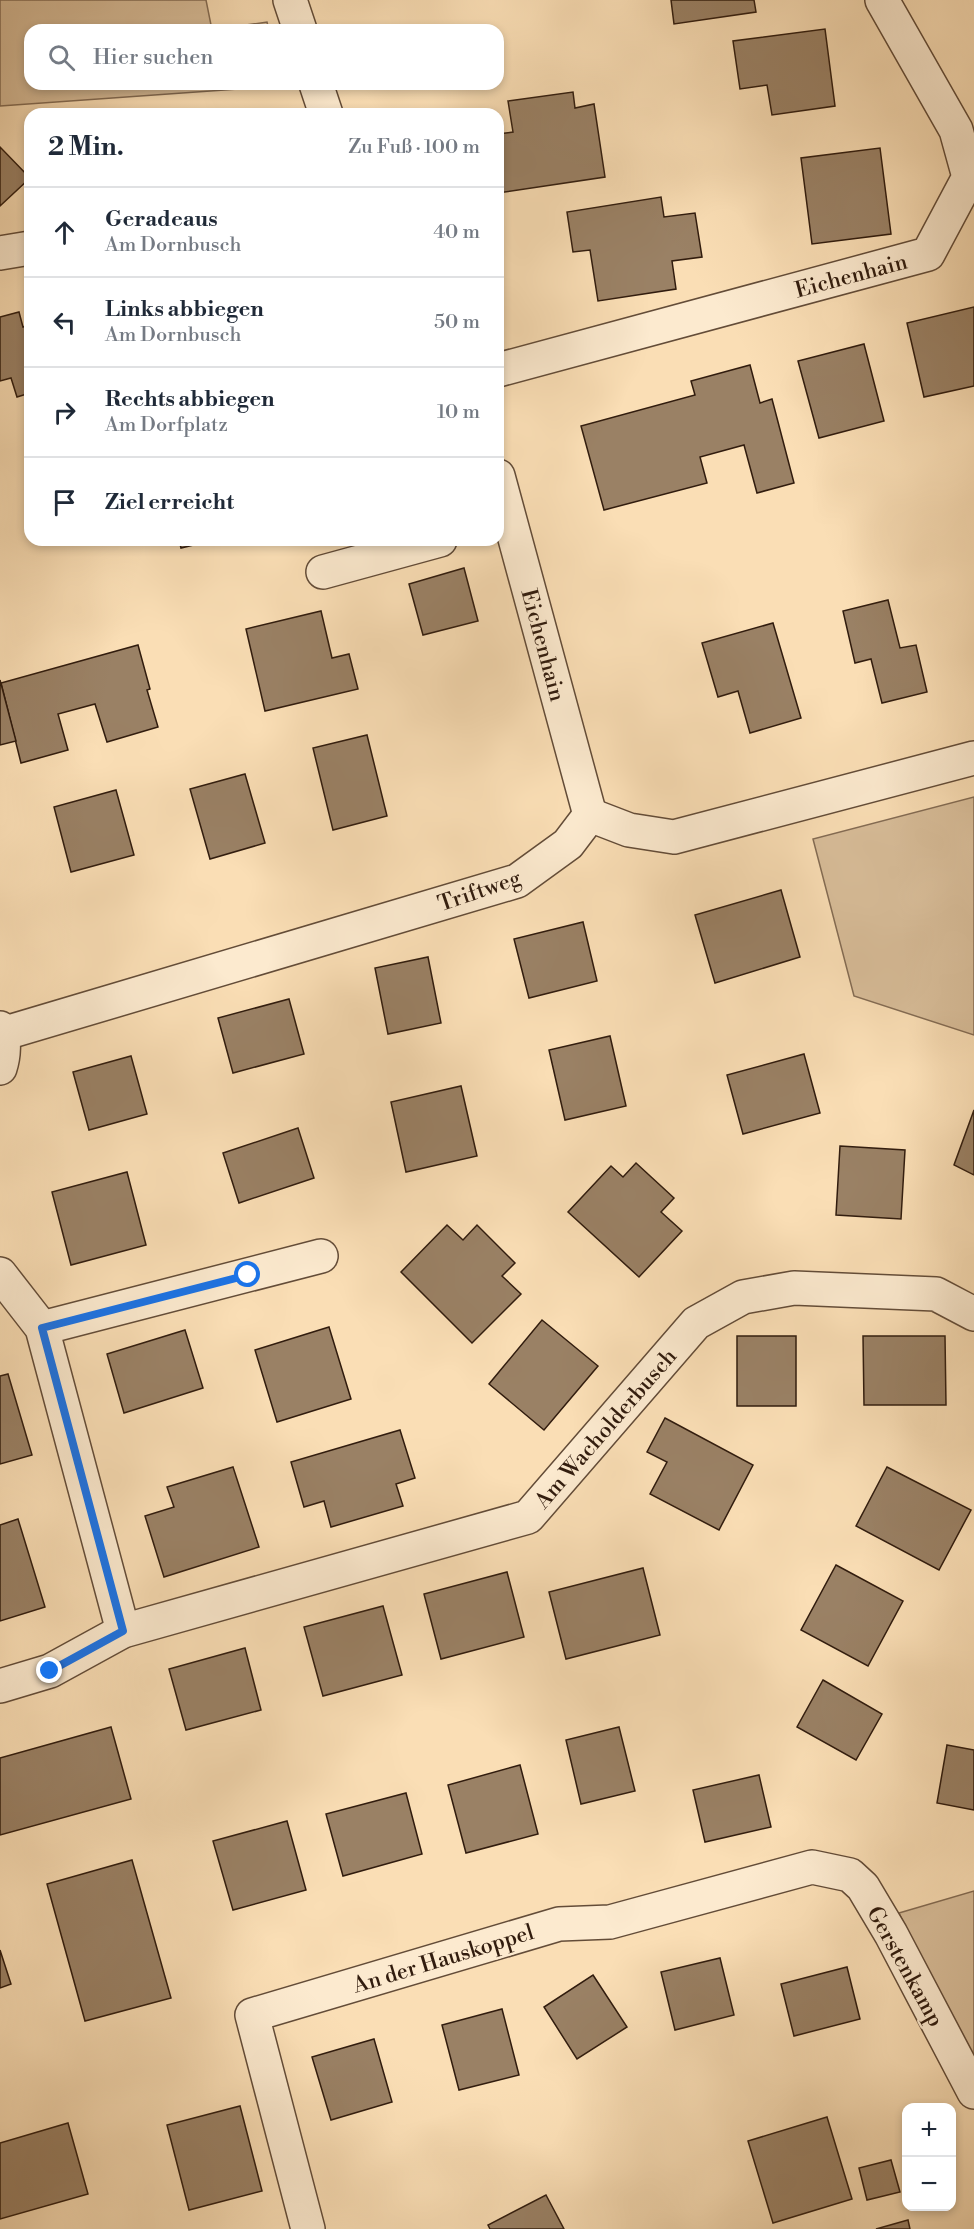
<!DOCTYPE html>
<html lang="de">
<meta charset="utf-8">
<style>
:root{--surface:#fff;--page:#f2f2f3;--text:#1f2937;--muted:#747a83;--line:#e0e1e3}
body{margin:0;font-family:"Libre Bodoni",serif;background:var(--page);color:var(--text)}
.controls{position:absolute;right:18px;bottom:18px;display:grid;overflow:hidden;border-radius:12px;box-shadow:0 3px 9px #0003}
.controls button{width:54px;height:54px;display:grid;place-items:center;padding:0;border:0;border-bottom:2px solid var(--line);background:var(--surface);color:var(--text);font:30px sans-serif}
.stop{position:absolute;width:18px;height:18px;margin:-14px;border:4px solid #1a73e8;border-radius:50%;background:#fff}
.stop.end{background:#1a73e8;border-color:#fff;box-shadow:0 2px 6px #0008}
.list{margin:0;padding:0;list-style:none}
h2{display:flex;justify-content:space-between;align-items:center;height:78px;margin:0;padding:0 24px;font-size:26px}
h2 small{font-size:20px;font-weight:400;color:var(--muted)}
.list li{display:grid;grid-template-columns:39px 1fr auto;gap:18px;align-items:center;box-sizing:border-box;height:90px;padding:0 24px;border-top:2px solid var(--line)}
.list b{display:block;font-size:22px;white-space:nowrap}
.list p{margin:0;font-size:20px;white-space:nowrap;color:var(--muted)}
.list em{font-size:20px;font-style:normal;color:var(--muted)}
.icon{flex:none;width:33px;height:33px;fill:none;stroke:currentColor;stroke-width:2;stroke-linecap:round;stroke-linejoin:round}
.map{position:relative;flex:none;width:974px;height:2229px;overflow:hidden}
.search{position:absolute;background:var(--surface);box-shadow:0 3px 9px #0003;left:24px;top:24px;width:480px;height:66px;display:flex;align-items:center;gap:15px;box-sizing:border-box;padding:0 21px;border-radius:18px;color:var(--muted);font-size:22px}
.panel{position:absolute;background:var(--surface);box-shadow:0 3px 9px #0003;left:24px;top:108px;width:480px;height:438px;border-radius:18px}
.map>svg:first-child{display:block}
</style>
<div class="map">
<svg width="974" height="2229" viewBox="0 0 974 2229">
<rect width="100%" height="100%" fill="#fadeb5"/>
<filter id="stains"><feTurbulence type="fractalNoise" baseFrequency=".00333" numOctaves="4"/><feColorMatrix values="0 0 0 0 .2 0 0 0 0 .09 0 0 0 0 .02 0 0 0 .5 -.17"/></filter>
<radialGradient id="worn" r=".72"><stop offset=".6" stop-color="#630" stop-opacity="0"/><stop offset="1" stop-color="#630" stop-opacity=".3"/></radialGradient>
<g fill="#d8bd99" stroke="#846c54" stroke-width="1.5">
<path d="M 0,0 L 206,0 L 212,30 L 267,22 L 269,30 L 30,30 L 30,84 L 281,84 L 282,86 L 0,106 Z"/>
<path d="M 974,797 L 974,1035 L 854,996 L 813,839 Z"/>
<path d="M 974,1891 L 974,2065 L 899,1913 Z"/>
</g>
<g fill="#9a8165" stroke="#311c0e" stroke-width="1.5">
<path d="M 671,0 L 754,0 L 756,12 L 674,24 Z"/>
<path d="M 825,29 L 835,106 L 772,115 L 767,85 L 740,89 L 733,41 Z"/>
<path d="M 573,92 L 575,108 L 594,104 L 605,177 L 498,193 L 498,134 L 513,132 L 508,101 Z"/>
<path d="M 0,147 L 30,178 L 0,206 Z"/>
<path d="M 880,148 L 891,234 L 812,244 L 801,158 Z"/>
<path d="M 661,197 L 664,217 L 695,213 L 702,257 L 672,261 L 676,289 L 598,301 L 590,250 L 573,252 L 567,212 Z"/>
<path d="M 974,307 L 974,386 L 924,397 L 907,323 Z"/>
<path d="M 19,312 L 23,327 L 30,325 L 30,393 L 17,397 L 11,378 L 0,381 L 0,317 Z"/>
<path d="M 864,344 L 884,421 L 819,438 L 798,361 Z"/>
<path d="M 750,365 L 760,403 L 772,399 L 794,483 L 757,493 L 744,445 L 700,457 L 707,483 L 604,510 L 581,426 L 695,395 L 691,381 Z"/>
<path d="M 179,540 L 214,540 L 181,548 Z"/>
<path d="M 464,568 L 478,621 L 423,635 L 409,584 Z"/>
<path d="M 888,600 L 900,648 L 916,645 L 927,692 L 882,703 L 871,659 L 855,663 L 843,611 Z"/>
<path d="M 321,611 L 332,658 L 349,654 L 358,689 L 265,711 L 246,629 Z"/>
<path d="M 773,623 L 801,718 L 750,733 L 738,691 L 718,697 L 702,643 Z"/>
<path d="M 138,645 L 150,689 L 147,690 L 158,727 L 107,742 L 95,704 L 58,714 L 68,750 L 21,763 L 1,683 Z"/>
<path d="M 0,680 L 16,741 L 0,745 Z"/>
<path d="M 367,735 L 387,816 L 333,830 L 313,748 Z"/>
<path d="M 245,774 L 265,843 L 210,859 L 190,789 Z"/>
<path d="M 116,790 L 134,855 L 71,872 L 54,807 Z"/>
<path d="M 781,890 L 800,957 L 715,983 L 695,915 Z"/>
<path d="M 583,922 L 597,981 L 529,998 L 514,939 Z"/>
<path d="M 428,957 L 441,1023 L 388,1034 L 375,968 Z"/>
<path d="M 289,999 L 304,1054 L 233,1073 L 218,1018 Z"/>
<path d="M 610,1036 L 626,1106 L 565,1120 L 549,1050 Z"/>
<path d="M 804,1054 L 820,1113 L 743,1134 L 727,1075 Z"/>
<path d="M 131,1056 L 147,1114 L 89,1130 L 73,1072 Z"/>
<path d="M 461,1086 L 477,1156 L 406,1172 L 391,1102 Z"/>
<path d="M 974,1110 L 974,1175 L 954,1165 Z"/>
<path d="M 298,1128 L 314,1178 L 239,1203 L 223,1153 Z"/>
<path d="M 840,1146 L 905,1150 L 901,1219 L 836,1215 Z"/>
<path d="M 636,1163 L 674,1198 L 661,1212 L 682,1231 L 639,1277 L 568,1212 L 611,1166 L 623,1177 Z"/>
<path d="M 127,1172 L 146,1245 L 71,1265 L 52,1192 Z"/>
<path d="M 447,1225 L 463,1240 L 477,1225 L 515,1263 L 502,1276 L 521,1294 L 472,1343 L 401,1272 Z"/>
<path d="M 542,1320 L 598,1366 L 544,1430 L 489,1384 Z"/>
<path d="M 329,1327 L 351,1399 L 277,1422 L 255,1350 Z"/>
<path d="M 185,1330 L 203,1388 L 124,1413 L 107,1354 Z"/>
<rect x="737" y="1336" width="59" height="70"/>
<path d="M 863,1336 L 945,1336 L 946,1405 L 864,1405 Z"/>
<path d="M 8,1374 L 32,1455 L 0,1464 L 0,1376 Z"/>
<path d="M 665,1418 L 753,1465 L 719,1530 L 650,1494 L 667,1462 L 647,1452 Z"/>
<path d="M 400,1430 L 415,1478 L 396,1484 L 403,1506 L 331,1527 L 324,1501 L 304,1507 L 291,1462 Z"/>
<path d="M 233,1467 L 259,1547 L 164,1577 L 145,1516 L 174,1507 L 167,1487 Z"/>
<path d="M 887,1467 L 971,1510 L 939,1570 L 856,1526 Z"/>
<path d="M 18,1519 L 45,1607 L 0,1621 L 0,1525 Z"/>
<path d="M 836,1565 L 903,1601 L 868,1666 L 801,1630 Z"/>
<path d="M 643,1568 L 660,1635 L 566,1659 L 549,1592 Z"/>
<path d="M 507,1572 L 524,1637 L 441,1659 L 424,1594 Z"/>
<path d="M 383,1606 L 402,1675 L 323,1696 L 304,1627 Z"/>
<path d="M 245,1648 L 261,1710 L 186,1730 L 169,1669 Z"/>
<path d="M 823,1680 L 882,1714 L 856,1760 L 797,1727 Z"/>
<path d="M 111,1727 L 131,1799 L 0,1835 L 0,1758 Z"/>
<path d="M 619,1727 L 635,1791 L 581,1804 L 566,1740 Z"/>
<path d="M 947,1745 L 974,1750 L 974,1810 L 937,1803 Z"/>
<path d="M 520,1765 L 538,1834 L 466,1853 L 448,1785 Z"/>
<path d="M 759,1775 L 771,1827 L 705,1842 L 693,1790 Z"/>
<path d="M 406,1793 L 422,1854 L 343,1876 L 326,1814 Z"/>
<path d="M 287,1821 L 306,1890 L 233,1910 L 213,1841 Z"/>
<path d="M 132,1860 L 171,1998 L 85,2021 L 47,1884 Z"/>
<path d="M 0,1950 L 11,1984 L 0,1988 Z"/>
<path d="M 720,1958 L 734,2015 L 675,2030 L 661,1972 Z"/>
<path d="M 847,1967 L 860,2019 L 794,2036 L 781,1984 Z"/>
<path d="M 593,1975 L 627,2027 L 577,2059 L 544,2007 Z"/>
<path d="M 502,2009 L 519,2075 L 459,2090 L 442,2025 Z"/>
<path d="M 374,2039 L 392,2102 L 331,2120 L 312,2057 Z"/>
<path d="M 240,2106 L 262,2191 L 189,2210 L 167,2125 Z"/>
<path d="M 827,2117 L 852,2199 L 773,2223 L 748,2141 Z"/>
<path d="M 68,2123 L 88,2194 L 0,2219 L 0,2143 Z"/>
<path d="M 891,2160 L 900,2192 L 867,2200 L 859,2168 Z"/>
<path d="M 546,2195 L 564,2229 L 490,2229 L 488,2225 Z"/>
<path d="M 908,2220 L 910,2229 L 876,2229 Z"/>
</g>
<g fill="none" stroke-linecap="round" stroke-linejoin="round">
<g stroke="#634c38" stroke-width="36">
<g id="minor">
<path d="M 290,0 L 300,30"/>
<path d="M 316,84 L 326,114"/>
<path d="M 0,253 L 30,248"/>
<path d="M 498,370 L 928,254 L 969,177 L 956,130 L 882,0"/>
<path d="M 498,476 L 590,815"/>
<path d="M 323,572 L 440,540"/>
<path d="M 0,1028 C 5,1040 4,1056 0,1068"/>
<path d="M 2,1034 L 517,881 L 568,844 L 590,815 L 629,830 L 674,837 L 974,758"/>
<path d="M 0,1274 L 42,1328 L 123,1631"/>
<path d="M 42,1328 L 321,1256"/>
<path d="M 0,1686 L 50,1671 L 123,1631 L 528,1517 L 696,1323 L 743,1297 L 794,1288 L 936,1294 L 974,1314"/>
<path d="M 308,2229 L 252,2015 L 559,1924 L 610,1922 L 812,1867 L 850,1875 L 863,1887 L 891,1934 L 974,2092"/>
</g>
</g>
<use href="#minor" stroke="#fceacf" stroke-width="33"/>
</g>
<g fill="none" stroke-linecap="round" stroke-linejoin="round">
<path stroke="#1a73e8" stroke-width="8" d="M 50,1671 L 123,1631 L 42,1328 L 248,1275"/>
</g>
<g text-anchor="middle" stroke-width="4.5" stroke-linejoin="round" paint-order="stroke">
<g font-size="22" fill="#311c0e" stroke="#fceacf">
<text transform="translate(851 275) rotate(-15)" y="8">Eichenhain</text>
<text transform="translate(544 645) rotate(75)" y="8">Eichenhain</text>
<text transform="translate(479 890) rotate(-19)" y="8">Triftweg</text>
<text transform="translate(605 1428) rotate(-49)" y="8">Am Wacholderbusch</text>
<text transform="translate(443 1958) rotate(-17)" y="8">An der Hauskoppel</text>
<text transform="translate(906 1966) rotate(61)" y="8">Gerstenkamp</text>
</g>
</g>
<rect width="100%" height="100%" filter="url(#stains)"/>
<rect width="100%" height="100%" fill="url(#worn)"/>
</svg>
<div class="controls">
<button>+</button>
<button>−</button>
</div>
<div class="stop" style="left:248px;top:1275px"></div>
<div class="stop end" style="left:50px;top:1671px"></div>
<div class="search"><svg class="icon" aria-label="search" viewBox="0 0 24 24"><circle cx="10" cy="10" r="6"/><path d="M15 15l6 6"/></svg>Hier suchen</div>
<section class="panel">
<h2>2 Min.<small>Zu Fuß · 100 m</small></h2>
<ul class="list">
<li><svg class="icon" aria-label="ahead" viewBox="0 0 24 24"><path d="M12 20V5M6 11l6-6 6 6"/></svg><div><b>Geradeaus</b><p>Am Dornbusch</p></div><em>40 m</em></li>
<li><svg class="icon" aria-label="left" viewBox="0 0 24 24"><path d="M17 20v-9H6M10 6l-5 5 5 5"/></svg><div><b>Links abbiegen</b><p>Am Dornbusch</p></div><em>50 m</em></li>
<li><svg class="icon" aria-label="right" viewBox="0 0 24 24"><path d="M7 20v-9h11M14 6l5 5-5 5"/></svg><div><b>Rechts abbiegen</b><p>Am Dorfplatz</p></div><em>10 m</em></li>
<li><svg class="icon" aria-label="arrive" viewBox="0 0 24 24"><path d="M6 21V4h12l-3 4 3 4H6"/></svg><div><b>Ziel erreicht</b></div></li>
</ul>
</section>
</div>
